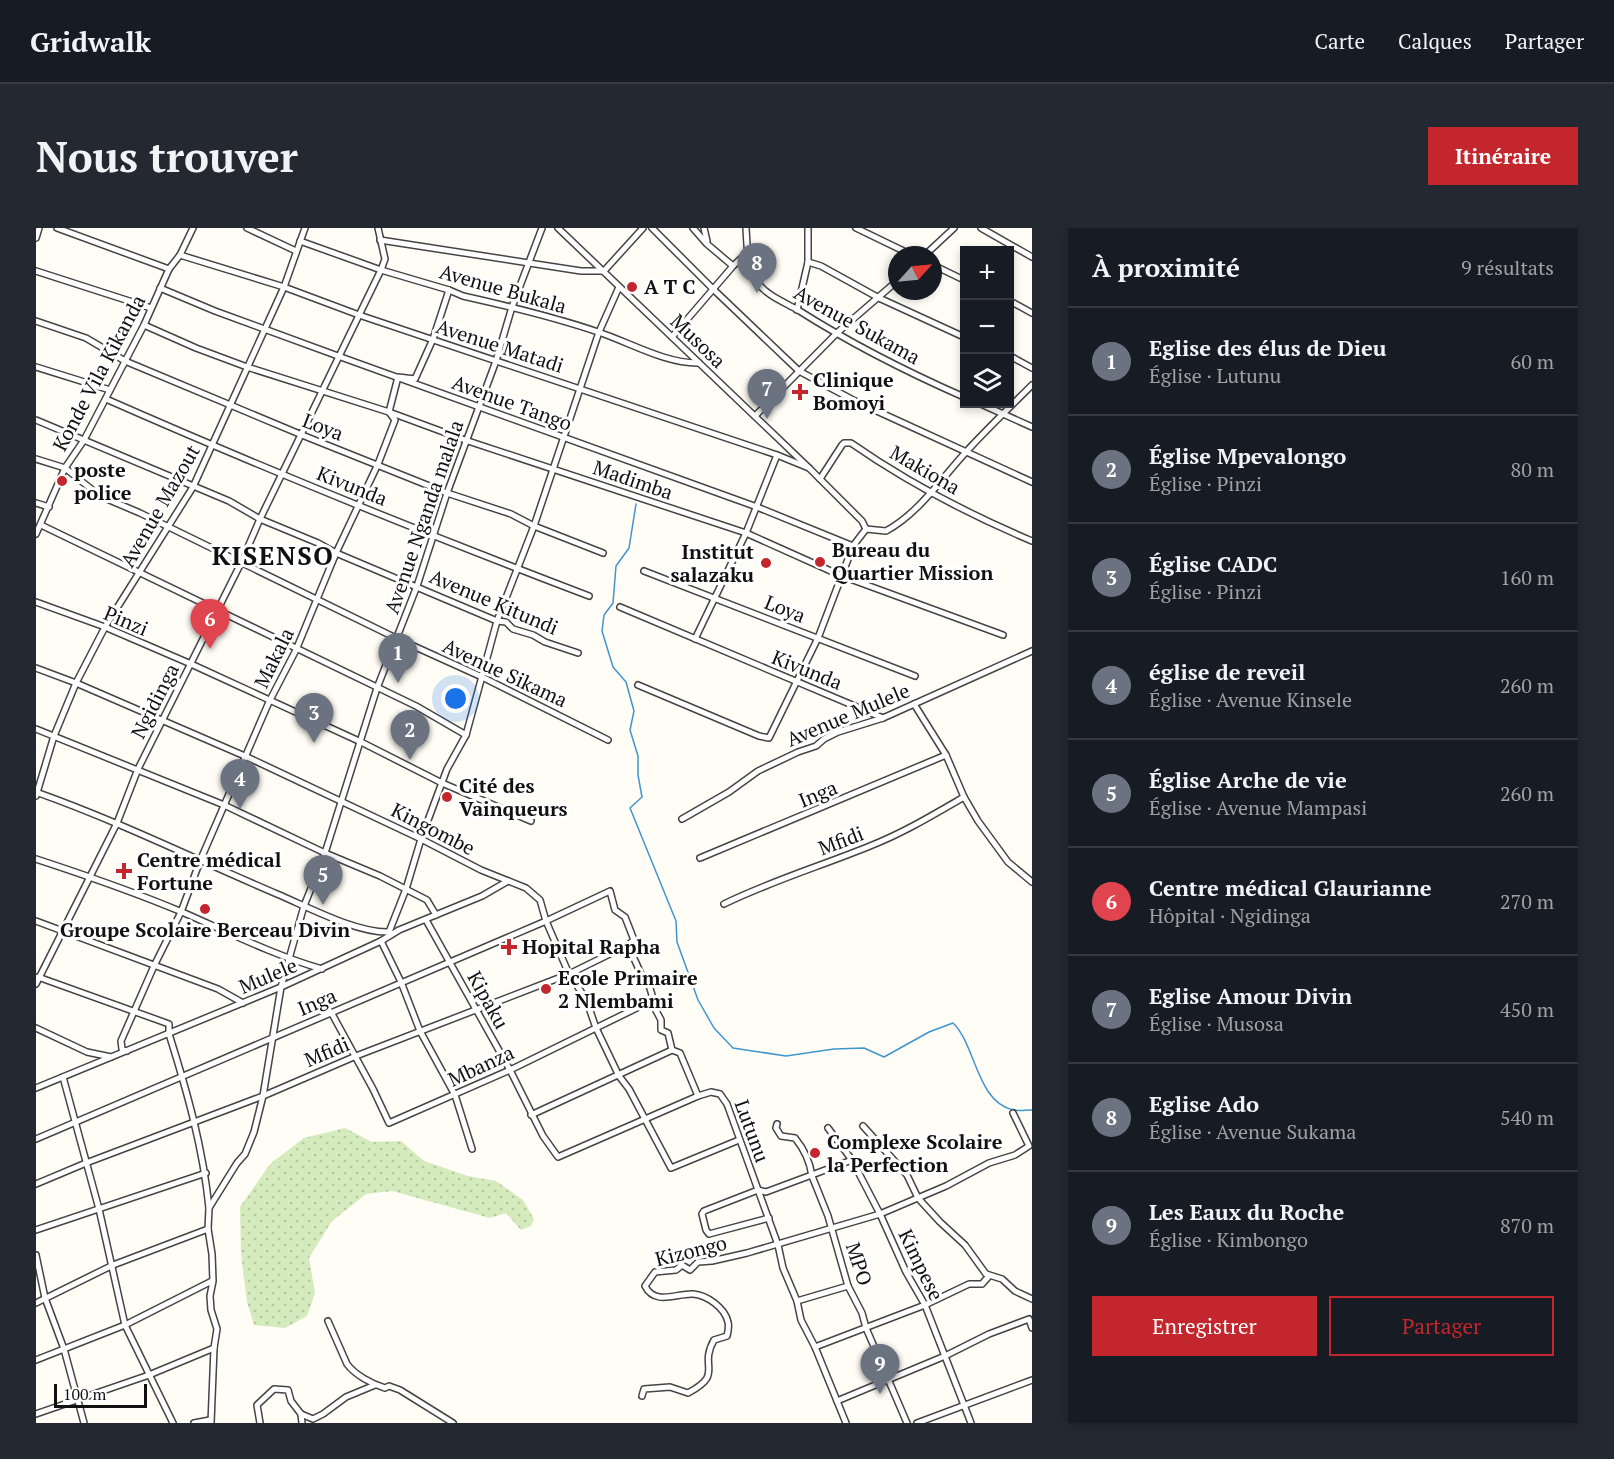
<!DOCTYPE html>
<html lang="fr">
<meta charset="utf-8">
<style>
:root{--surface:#171b24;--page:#242831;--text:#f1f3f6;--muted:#9ea1a6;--line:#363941;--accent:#c4262e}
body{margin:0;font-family:"PT Serif",serif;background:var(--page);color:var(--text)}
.controls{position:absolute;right:18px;top:18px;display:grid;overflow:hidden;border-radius:0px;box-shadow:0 3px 9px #0003}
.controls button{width:54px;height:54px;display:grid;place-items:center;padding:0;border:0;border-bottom:2px solid var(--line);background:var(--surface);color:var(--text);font:30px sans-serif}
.compass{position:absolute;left:852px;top:18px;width:54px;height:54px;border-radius:50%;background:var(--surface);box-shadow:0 3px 9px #0003;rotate:63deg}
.scale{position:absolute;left:18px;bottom:15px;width:93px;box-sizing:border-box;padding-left:6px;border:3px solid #111;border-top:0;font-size:16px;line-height:21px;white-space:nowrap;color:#111;-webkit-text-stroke:4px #fff;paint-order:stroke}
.you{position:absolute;left:420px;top:471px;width:21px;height:21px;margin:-15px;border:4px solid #fff;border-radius:50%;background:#1a73e8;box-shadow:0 0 0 9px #1a73e833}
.badge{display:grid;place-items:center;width:39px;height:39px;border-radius:50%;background:var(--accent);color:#fff;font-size:20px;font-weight:700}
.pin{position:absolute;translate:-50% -50px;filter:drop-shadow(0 2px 3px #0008)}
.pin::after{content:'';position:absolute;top:32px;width:21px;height:18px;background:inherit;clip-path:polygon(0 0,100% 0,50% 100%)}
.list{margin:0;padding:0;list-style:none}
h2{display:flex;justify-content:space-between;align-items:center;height:78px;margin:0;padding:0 24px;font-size:26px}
h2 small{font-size:20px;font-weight:400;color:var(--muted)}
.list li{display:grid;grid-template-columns:39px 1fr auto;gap:18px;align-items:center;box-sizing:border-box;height:108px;padding:0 24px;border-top:2px solid var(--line)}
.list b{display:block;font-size:22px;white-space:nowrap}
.list p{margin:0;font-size:20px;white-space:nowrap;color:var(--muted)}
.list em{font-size:20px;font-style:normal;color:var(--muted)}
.actions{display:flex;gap:12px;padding:18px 24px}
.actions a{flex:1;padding:14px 0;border:2px solid var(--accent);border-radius:0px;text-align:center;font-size:21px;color:var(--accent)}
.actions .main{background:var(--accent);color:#fff}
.icon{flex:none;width:33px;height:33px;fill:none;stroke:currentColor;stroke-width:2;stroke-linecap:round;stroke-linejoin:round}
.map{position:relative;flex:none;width:996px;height:1195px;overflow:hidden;border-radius:0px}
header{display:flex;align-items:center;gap:36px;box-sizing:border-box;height:84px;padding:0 30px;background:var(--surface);border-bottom:2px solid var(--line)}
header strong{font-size:28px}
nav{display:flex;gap:33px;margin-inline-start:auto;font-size:21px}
.intro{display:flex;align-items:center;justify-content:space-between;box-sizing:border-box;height:144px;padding:0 36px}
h1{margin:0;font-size:42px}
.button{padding:15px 27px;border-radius:0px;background:var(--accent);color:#fff;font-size:21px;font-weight:700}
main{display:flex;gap:36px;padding:0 36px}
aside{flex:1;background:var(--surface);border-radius:0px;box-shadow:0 3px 9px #0003}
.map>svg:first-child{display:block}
</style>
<header>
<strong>Gridwalk</strong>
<nav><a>Carte</a><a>Calques</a><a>Partager</a></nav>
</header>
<div class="intro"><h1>Nous trouver</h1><a class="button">Itinéraire</a></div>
<main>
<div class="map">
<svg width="996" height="1195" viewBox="0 0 996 1195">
<defs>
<pattern id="grass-dots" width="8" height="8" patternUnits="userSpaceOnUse" patternTransform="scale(1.5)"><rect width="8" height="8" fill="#d5ebbd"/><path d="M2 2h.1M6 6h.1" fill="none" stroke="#b6c8a1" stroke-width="1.8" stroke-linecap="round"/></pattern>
</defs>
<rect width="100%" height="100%" fill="#fffdf5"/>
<path fill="url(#grass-dots)" d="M 309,900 L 336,914 L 365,913 L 388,933 L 432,948 L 460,953 L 487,972 L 498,991 L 495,998 L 485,1002 L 470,985 L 454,990 L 356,963 L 330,966 L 296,993 L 273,1030 L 279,1065 L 271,1088 L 249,1100 L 218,1097 L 211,1074 L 205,1026 L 204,979 L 234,936 L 268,910 Z"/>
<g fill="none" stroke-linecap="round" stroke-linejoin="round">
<path stroke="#3f96cf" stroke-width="1.5" d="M 600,276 L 593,320 L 580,338 L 577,375 L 568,387 L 566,403 L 577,439 L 590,454 L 598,483 L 594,502 L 602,528 L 602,547 L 606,569 L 594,580 L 640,693 L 641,714 L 662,772 L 678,800 L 697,820 L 750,828 L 798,821 L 828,820 L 848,829 L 893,804 L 917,795 C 940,817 940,873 977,882 C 983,883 990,882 996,882"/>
<g stroke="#444" stroke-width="8">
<g id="street">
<path d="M 21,0 L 133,41"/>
<path d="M 211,0 L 260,23"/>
<path d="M 522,0 L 773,240 L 826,293 L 830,301"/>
<path d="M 616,0 L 677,61 L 763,143 L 819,173 L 996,254"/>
<path d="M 657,0 L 671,16 L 697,38"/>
<path d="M 668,0 L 671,13"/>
<path d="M 710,0 C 711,16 711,40 721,54 C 730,67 748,74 762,82 C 814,115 871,144 928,169"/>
<path d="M 820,0 L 876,27"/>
<path d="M 945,0 L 996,29"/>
<path d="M 0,10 L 3,0"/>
<path d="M 344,12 L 545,43 L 568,43 L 607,0"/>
<path d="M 264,13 L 345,42 L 413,62 L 427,68 C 472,78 518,89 562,104 C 593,114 630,136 663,135"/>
<path d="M 144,27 L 248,59 L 323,87 L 741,227 L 773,240"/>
<path d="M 889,27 L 918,0"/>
<path d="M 772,34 L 785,38 L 843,70 L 928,109"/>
<path d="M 897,37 L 928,52"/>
<path d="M 0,43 L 115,80"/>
<path d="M 124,60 L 179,83 L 302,128 L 721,279 L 817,318"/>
<path d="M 974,73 L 996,85"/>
<path d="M 761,82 L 772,34 L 772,0"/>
<path d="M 0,93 L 50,110 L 89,133 L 266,207 L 411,265 L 475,286 L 498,298 L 567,325"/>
<path d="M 108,97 L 160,120 L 211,139 L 353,184 L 429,212 L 710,305 L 806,348 L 967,407"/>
<path d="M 636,109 L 697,38 L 712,24"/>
<path d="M 974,128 L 996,140"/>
<path d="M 0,139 L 74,162"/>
<path d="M 70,171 C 229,241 390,306 553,368"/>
<path d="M 945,176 L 996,199"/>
<path d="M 719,188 L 802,104 L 861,53"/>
<path d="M 0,192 L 193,273 L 224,291 L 282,315 L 300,325 L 461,393 L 470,394 L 477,401 L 497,407 L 509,414 L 542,425"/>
<path d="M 0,231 L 29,240 L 64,268 L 104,285 L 362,411 L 446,449 L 572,512"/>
<path d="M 784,251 L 806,217 L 808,215 L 815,215 C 871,254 932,286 996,313"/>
<path d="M 0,275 L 13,279"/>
<path d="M 5,297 L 380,478 L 430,507"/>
<path d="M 830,301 L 850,303 C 883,285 905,251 930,224 C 951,201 974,179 996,157"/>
<path d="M 0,306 L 29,240 L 48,212 L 108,97 L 133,41 L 144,27 L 157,0"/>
<path d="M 608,343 L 879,448"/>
<path d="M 0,374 L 69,399 L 155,436 L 325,514 L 406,555 L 495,593"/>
<path d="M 584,379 L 847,490"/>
<path d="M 659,411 L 710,305 L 741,227"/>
<path d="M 0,440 L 40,455 L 211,529 L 385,611 L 445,642 L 490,660 L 504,672 L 510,693 L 533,746 L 550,771 L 560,800 L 583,848 L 593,861 L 635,940 L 703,912"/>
<path d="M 602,457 L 723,508 L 733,510 L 782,410 L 817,318 L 830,301"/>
<path d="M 878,476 L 910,527 L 928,569 L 942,593 L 972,634 L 996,654"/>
<path d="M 0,501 L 188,577 L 289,625 L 344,648 L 391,672 L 400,687"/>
<path d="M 0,564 C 82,593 161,632 241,666 C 272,679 320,705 353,704"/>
<path d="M 0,568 L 18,508 L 40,455 L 69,399 L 157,259 L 248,59 L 269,0"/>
<path d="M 646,591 L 693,564 L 722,543 L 762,524 L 780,518 L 788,511 L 802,504 L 847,490 L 996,423"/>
<path d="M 664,630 L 910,527"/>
<path d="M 0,631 C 49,647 98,664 146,684 C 192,704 237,727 286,741"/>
<path d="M 688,676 C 735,653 785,638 834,618 C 867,605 897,587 928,569"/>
<path d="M 390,692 L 474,842 L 507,908 L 522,929 L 662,868"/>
<path d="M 0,693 L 182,761 L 207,775"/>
<path d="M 353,704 L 370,661 L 385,611 L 411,541 L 430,507 L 461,393 L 498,298 L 563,104 L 583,59"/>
<path d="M 345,713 L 365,754 L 384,803 L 419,867 L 436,921"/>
<path d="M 2,749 L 133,796 L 133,806 C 151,863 167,920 173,980"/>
<path d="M 0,756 L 81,595 L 102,541 L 205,335 L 224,291 L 345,42 L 349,31 L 342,0"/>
<path d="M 295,784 L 337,861 L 353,895 L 474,842 L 615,773"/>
<path d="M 0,800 L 51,824 L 75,829"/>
<path d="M 91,823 L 86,821 L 85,813 L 118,738 L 145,684 L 164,633 L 233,474 L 260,422 L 300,325 L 342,236 L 359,192 L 353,184 L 362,149 L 379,151 L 397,111 L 413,62"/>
<path d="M 27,849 L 63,981 L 89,1097 L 137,1195"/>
<path d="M 0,860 L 245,759 L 345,713 L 363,702 L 446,668 L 472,653"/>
<path d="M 495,887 L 636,822"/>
<path d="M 741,896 L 740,900 L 745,908 L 759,910 C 768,921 774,934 776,948 L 792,988 L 812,1058 L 826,1085 L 830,1100 L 871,1195"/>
<path d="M 827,898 L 871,947 L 882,970 L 904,994 L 929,1017 L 950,1046 L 966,1051 L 979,1063 L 996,1071"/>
<path d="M 792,900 L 816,932 L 844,986 L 870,1044 L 889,1077 L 935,1195"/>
<path d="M 0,911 L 510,693 L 574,663 L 579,682 L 589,689 L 598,712 L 592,717 L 605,746 L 612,754 L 616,767 L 615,773 L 625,792 L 625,802 L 632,805 L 636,822 L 644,825 L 662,868 L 675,864 L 684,866 L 691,876 L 742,1017 L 747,1040 L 761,1073 L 765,1092 L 779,1119 L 810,1195"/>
<path d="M 0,956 L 50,935 L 227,868 L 320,828 L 533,746 L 592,717"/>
<path d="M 733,990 L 673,1006 L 670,1002 L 666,986 L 668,983 L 722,962 L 730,964 L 816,932"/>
<path d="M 0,1002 L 170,945"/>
<path d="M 0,1027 L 9,1070 L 28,1121 L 48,1195"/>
<path d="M 761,1073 L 812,1058"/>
<path d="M 0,1075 L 77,1037 L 172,1001"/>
<path d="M 292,1093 L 311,1136 C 319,1147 336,1156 349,1160 L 353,1158 L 364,1162 L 417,1195"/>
<path d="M 779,1119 L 889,1077 L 933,1056 L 946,1056 L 953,1048"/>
<path d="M 0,1132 L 89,1097 L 176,1053"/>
<path d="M 606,1168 L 608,1161 L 634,1159 L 652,1165 C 689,1145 662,1140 678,1112 L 691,1108 C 692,1104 693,1098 692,1094 C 689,1080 671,1067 657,1066 C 641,1065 619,1078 609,1058 L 619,1044 L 640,1042 L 646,1037 L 654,1042 L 662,1034 L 676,1033 L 711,1025 L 844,986 L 910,958 L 953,935 L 979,927 L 993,918 L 977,885"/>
<path d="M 801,1173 L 909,1128 L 953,1106 L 993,1091 L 996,1100"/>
<path d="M 0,1186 L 113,1147 L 178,1120"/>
<path d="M 265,1186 L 277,1191 L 287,1186 L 310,1169 L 339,1157"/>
<path d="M 265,1186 L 266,1195"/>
<path d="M 158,1195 L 174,1192"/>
<path d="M 175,1195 L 178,1120 L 181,1101 L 175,1082 L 174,1068 L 177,1053 L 176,1026 L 172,1001 L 173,980 L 201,935 L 209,926 L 218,904 L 227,868 L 245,759 L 268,678 L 289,625 L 341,460 L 381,358 L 411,265 L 460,133 L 476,79 L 506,0"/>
<path d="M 224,1195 L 221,1177 L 238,1161 L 252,1162 L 255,1173 L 265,1186"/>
<path d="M 881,1195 L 996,1152"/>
</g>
</g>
<use href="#street" stroke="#fff" stroke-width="5"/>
</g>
<g fill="#c4262e" stroke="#fff" stroke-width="2">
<circle cx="596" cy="59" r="6"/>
<path d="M761 155h6v6h6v6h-6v6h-6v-6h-6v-6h6z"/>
<circle cx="26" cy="253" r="6"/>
<circle cx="784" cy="334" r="6"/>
<circle cx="730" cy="335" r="6"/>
<circle cx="411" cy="569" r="6"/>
<path d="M85 634h6v6h6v6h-6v6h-6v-6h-6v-6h6z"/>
<circle cx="169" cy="681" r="6"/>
<path d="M470 710h6v6h6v6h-6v6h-6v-6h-6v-6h6z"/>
<circle cx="510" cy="761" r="6"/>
<circle cx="779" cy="925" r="6"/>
</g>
<g text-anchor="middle" stroke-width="6" stroke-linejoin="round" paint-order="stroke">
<g font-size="20" font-weight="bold" fill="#111" stroke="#fff" text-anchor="start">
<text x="608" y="66">A T C</text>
<text x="777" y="159">Clinique<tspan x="777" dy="23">Bomoyi</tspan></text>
<text x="38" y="249">poste<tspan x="38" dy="23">police</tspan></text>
<text x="796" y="329">Bureau du<tspan x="796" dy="23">Quartier Mission</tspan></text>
<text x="718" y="331" text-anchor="end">Institut<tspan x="718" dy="23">salazaku</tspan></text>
<text x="423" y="565">Cité des<tspan x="423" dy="23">Vainqueurs</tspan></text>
<text x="101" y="639">Centre médical<tspan x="101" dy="23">Fortune</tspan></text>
<text x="169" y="709" text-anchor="middle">Groupe Scolaire Berceau Divin</text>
<text x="486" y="726">Hopital Rapha</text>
<text x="522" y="757">Ecole Primaire<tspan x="522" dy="23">2 Nlembami</tspan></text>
<text x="791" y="921">Complexe Scolaire<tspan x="791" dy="23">la Perfection</tspan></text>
</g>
<g font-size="20" fill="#111" stroke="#fff">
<text transform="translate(467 61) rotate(16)" y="7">Avenue Bukala</text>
<text transform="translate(821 97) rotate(29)" y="7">Avenue Sukama</text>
<text transform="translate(662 113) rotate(44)" y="7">Musosa</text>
<text transform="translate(464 118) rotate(18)" y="7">Avenue Matadi</text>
<text transform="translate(63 145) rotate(-62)" y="7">Konde Vila Kikanda</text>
<text transform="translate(476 175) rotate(20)" y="7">Avenue Tango</text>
<text transform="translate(287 199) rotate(21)" y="7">Loya</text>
<text transform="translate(889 242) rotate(30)" y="7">Makiona</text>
<text transform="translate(597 252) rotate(19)" y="7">Madimba</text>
<text transform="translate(316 258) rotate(22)" y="7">Kivunda</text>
<text transform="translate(124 278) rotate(-60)" y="7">Avenue Mazout</text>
<text transform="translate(388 289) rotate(-71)" y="7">Avenue Nganda malala</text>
<text transform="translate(458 374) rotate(23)" y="7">Avenue Kitundi</text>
<text transform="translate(749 381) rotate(22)" y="7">Loya</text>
<text transform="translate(90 393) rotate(23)" y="7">Pinzi</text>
<text transform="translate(238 430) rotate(-64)" y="7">Makala</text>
<text transform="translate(771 442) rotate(22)" y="7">Kivunda</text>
<text transform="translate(469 445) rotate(25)" y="7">Avenue Sikama</text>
<text transform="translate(119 473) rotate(-63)" y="7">Ngidinga</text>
<text transform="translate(812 487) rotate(-23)" y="7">Avenue Mulele</text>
<text transform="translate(782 566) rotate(-22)" y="7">Inga</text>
<text transform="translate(397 601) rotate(27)" y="7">Kingombe</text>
<text transform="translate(805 613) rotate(-21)" y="7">Mfidi</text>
<text transform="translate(232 748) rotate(-23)" y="7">Mulele</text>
<text transform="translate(452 772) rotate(61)" y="7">Kipaku</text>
<text transform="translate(281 774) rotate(-23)" y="7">Inga</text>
<text transform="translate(291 824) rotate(-23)" y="7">Mfidi</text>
<text transform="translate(445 838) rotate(-25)" y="7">Mbanza</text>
<text transform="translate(716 903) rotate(70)" y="7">Lutunu</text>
<text transform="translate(655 1023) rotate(-14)" y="7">Kizongo</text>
<text transform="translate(823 1036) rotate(72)" y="7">MPO</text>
<text transform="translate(885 1037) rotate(64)" y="7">Kimpese</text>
</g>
<g font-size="26" font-weight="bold" letter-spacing="1.5" fill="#111" stroke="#fff">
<text x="237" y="337">KISENSO</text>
</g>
</g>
</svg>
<div class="controls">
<button>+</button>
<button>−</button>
<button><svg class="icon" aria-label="layers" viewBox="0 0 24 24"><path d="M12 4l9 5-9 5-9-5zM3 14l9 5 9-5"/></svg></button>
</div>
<svg class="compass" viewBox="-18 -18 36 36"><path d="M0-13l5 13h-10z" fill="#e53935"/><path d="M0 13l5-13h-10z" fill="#9ea1a6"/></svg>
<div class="scale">100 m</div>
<div class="you"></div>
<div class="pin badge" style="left:362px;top:455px;background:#6b7280">1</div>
<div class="pin badge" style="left:374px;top:532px;background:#6b7280">2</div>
<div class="pin badge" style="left:278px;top:515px;background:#6b7280">3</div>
<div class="pin badge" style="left:204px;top:581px;background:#6b7280">4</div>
<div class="pin badge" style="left:287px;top:677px;background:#6b7280">5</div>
<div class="pin badge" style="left:174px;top:421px;background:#e0444e">6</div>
<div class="pin badge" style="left:731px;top:191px;background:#6b7280">7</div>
<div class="pin badge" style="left:721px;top:65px;background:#6b7280">8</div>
<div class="pin badge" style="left:844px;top:1166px;background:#6b7280">9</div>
</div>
<aside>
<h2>À proximité<small>9 résultats</small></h2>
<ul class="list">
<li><span class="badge" style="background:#6b7280">1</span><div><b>Eglise des élus de Dieu</b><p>Église · Lutunu</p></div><em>60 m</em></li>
<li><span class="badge" style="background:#6b7280">2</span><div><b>Église Mpevalongo</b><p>Église · Pinzi</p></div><em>80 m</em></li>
<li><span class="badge" style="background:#6b7280">3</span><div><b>Église CADC</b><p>Église · Pinzi</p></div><em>160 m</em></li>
<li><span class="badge" style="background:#6b7280">4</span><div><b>église de reveil</b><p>Église · Avenue Kinsele</p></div><em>260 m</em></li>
<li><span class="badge" style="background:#6b7280">5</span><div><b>Église Arche de vie</b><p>Église · Avenue Mampasi</p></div><em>260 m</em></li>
<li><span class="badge" style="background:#e0444e">6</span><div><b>Centre médical Glaurianne</b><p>Hôpital · Ngidinga</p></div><em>270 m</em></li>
<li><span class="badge" style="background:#6b7280">7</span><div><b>Eglise Amour Divin</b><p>Église · Musosa</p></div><em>450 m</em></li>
<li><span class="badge" style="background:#6b7280">8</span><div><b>Eglise Ado</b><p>Église · Avenue Sukama</p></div><em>540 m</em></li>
<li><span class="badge" style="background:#6b7280">9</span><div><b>Les Eaux du Roche</b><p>Église · Kimbongo</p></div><em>870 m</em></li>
</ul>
<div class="actions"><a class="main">Enregistrer</a><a>Partager</a></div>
</aside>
</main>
